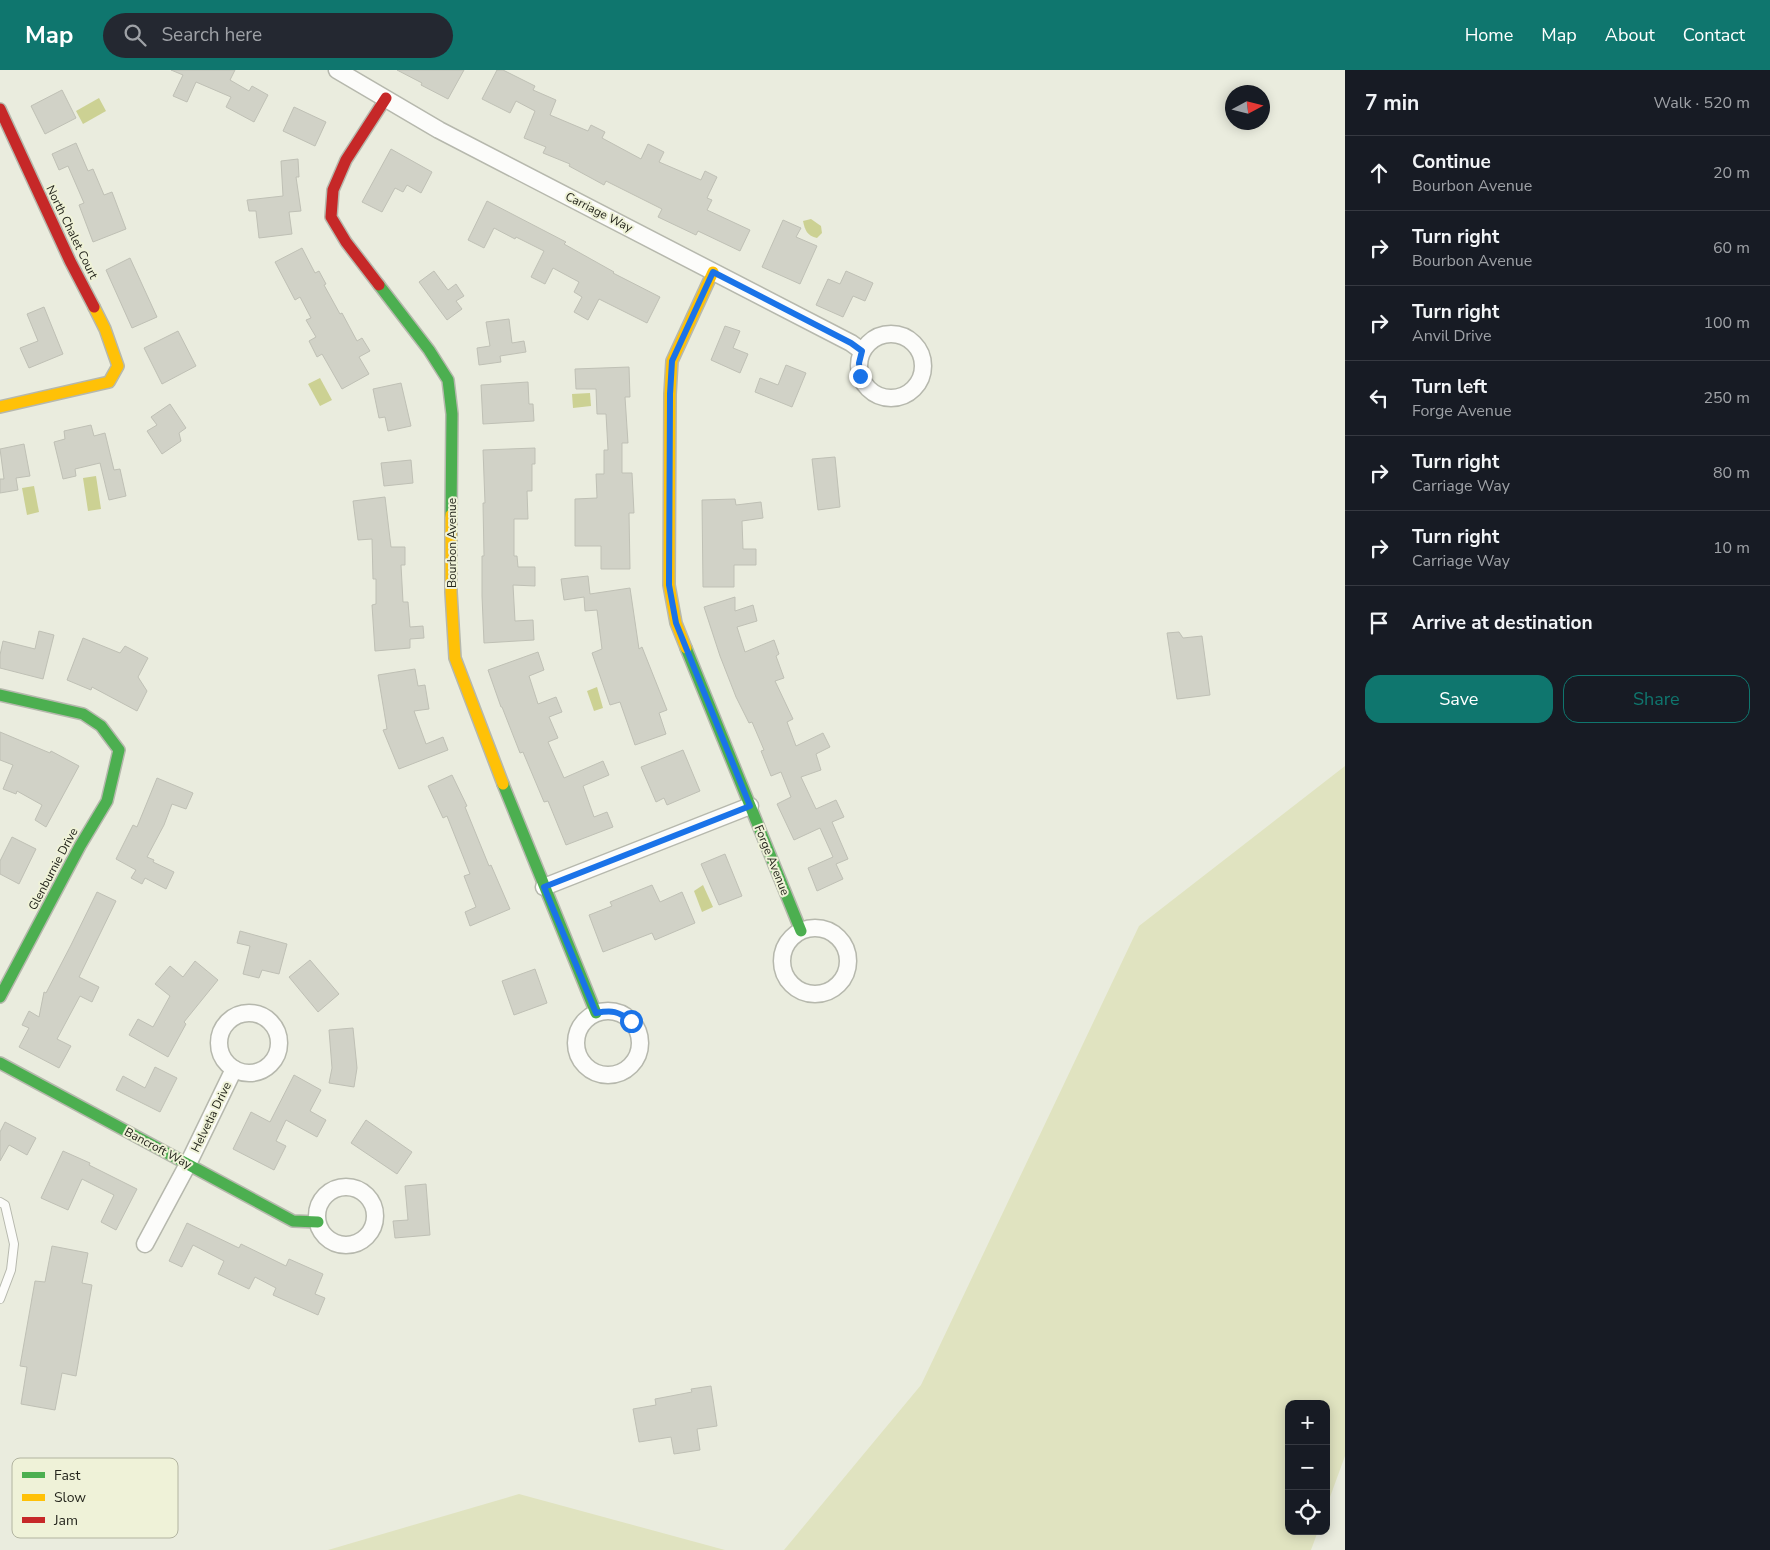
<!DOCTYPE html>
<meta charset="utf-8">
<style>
:root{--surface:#171b24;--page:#242831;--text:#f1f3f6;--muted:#9ea1a6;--line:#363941;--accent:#0f766e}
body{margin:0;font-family:"Nunito Sans",sans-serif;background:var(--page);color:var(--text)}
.controls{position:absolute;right:15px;bottom:15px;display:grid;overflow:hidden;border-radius:10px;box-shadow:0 2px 12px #0003}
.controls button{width:45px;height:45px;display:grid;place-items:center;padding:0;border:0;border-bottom:1px solid var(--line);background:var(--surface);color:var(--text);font:25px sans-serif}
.compass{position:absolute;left:1225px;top:15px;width:45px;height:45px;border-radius:50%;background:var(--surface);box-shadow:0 2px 12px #0003;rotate:83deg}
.stop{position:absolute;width:15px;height:15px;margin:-11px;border:4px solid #1a73e8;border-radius:50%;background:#fff}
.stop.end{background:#1a73e8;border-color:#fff;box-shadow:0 1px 5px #0008}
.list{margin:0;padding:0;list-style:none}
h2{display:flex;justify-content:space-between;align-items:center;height:65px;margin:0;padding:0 20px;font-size:21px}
h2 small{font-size:16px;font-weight:400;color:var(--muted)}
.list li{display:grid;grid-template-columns:32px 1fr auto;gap:15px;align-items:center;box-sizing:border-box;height:75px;padding:0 20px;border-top:1px solid var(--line)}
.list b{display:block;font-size:19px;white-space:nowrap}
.list p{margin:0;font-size:16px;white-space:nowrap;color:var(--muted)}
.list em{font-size:16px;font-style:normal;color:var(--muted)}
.actions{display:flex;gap:10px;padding:15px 20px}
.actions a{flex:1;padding:11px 0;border:1px solid var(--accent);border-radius:15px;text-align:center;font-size:18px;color:var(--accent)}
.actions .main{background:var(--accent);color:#fff}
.icon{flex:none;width:28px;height:28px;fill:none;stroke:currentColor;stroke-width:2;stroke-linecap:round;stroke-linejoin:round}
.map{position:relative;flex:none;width:1345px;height:1480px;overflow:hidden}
header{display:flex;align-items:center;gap:30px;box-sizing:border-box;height:70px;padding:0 25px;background:var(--accent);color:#fff}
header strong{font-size:24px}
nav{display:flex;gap:28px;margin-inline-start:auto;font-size:18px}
.search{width:350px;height:45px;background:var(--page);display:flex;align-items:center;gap:12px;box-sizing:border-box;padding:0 18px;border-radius:28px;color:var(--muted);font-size:19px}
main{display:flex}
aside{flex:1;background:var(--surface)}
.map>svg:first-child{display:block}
</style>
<header>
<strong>Map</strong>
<div class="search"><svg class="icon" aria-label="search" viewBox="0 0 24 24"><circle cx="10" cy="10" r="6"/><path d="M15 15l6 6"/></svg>Search here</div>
<nav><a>Home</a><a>Map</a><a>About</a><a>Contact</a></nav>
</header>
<main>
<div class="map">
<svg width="1345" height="1480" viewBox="0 0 1345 1480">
<rect width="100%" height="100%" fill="#eaecde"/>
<g fill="#e0e3c0">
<path d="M 1345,696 L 1345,1386 L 1326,1438 L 1326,1334 L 1289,1334 L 1289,1461 L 1318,1461 L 1311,1480 L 784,1480 L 921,1315 L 1139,856 Z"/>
<path d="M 519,1424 L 725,1480 L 328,1480 Z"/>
</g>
<g fill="#ccd193">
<path d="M 99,28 L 106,41 L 83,54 L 76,41 Z"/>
<path d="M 811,149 L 821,156 L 822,163 L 817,168 C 807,166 805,160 803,151 Z"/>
<path d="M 320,308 L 332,330 L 320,336 L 308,314 Z"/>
<path d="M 590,323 L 591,336 L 573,338 L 572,324 Z"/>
<path d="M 96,406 L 101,439 L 88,441 L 83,408 Z"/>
<path d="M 34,416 L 39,442 L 27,445 L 22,418 Z"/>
<path d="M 597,617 L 603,638 L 594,641 L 587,621 Z"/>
<path d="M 703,815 L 713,837 L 702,842 L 694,821 Z"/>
</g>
<g fill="#d1d2c7" stroke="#bfc0b5">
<path d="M 171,0 L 235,0 L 230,10 L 249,21 L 252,16 L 268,25 L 254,52 L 226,37 L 231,27 L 196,12 L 187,32 L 173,26 L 183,5 Z"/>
<path d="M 397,0 L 464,0 L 448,29 L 421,15 L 422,13 Z"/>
<path d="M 497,0 L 503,0 L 535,16 L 533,20 L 556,30 L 550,45 L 588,61 L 591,55 L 605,62 L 602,68 L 641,89 L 648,74 L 664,82 L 659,92 L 701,110 L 705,101 L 717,107 L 707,128 L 712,130 L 707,140 L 750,160 L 740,181 L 698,161 L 696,165 L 658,147 L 662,139 L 606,111 L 604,115 L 569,96 L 570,94 L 543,83 L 546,77 L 524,68 L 535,41 L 516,31 L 510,43 L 482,29 Z"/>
<path d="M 62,20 L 76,48 L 45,64 L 31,36 Z"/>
<path d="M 294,37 L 326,52 L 315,76 L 283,61 Z"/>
<path d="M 76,73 L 88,101 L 93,99 L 104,125 L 112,122 L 126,159 L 93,172 L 79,135 L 84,133 L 68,96 L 59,100 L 52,84 Z"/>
<path d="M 391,79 L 432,102 L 421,123 L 407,115 L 403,122 L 395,118 L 382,142 L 362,132 Z"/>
<path d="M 298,89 L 299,107 L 296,107 L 301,141 L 289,142 L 292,164 L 259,168 L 256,141 L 249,141 L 247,130 L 283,126 L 281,91 Z"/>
<path d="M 487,131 L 566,172 L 564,174 L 614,202 L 613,203 L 660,227 L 647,253 L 599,229 L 588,250 L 574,242 L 582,227 L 574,222 L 579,212 L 553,198 L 545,214 L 531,207 L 544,181 L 516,167 L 515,169 L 494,158 L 484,178 L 468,170 Z"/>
<path d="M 783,150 L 801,158 L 796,167 L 817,176 L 800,214 L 762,197 Z"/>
<path d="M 302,178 L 315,203 L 319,201 L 326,214 L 324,215 L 340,244 L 342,243 L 357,271 L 362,268 L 370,281 L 359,287 L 369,304 L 342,319 L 322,284 L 317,287 L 309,271 L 316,267 L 306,250 L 311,248 L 300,227 L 295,230 L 275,192 Z"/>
<path d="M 130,188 L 157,247 L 132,258 L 106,200 Z"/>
<path d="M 434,201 L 448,220 L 456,214 L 464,226 L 456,231 L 462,239 L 447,250 L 419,212 Z"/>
<path d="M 846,201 L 873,213 L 865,231 L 853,226 L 843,247 L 816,235 L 828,209 L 840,214 Z"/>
<path d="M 44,237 L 63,284 L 29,298 L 20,278 L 38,271 L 27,244 Z"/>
<path d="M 509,249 L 512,273 L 524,271 L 526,282 L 500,286 L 501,292 L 479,295 L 477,278 L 490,276 L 486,252 Z"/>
<path d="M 725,256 L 740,261 L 733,278 L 748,284 L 740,303 L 711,290 Z"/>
<path d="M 178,261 L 196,296 L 162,314 L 144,278 Z"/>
<path d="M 786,295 L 806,303 L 792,337 L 755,322 L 760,308 L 778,315 Z"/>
<path d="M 629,297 L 630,327 L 625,327 L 628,373 L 622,373 L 622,403 L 632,403 L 634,443 L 629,443 L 630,499 L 601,499 L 601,476 L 575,476 L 575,429 L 597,428 L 596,404 L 604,404 L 604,380 L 608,380 L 606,344 L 597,344 L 596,319 L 576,319 L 575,299 Z"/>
<path d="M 528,312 L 529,334 L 533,334 L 534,351 L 483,354 L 481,315 Z"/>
<path d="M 401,313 L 411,356 L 388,361 L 385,347 L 379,348 L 373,319 Z"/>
<path d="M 170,334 L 186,358 L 179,363 L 181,371 L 162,384 L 147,361 L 157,355 L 151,347 Z"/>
<path d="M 91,355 L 94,366 L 105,363 L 114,400 L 120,399 L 126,426 L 109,430 L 100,393 L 75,399 L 76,406 L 63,409 L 54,372 L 65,369 L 64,361 Z"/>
<path d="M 24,374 L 30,406 L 16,408 L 18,420 L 0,423 L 0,409 L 4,409 L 0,379 Z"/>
<path d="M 535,378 L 535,394 L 532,394 L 532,421 L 527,421 L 528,449 L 514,449 L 514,486 L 517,486 L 518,497 L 535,497 L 535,516 L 513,515 L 515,551 L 533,550 L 534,570 L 484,573 L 482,526 L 482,486 L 484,486 L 483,433 L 485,433 L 483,380 Z"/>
<path d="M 835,387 L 840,437 L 818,440 L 812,389 Z"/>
<path d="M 411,390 L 413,413 L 384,416 L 381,393 Z"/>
<path d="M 385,427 L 391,477 L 405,477 L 405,495 L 401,495 L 403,532 L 408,532 L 410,557 L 423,556 L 424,568 L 410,569 L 410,578 L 375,581 L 372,535 L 376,534 L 376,509 L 373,509 L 372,469 L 358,470 L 353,431 Z"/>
<path d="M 735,429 L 736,435 L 761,432 L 763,448 L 742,451 L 743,479 L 756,479 L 756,495 L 734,495 L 734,517 L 703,517 L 702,430 Z"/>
<path d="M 588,506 L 590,524 L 630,518 L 639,579 L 642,577 L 667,640 L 659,643 L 666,664 L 635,675 L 620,632 L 610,635 L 592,583 L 602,579 L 597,540 L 585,541 L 584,527 L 564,530 L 561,509 Z"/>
<path d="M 735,527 L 735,541 L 753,535 L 757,551 L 737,557 L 745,582 L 774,570 L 779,584 L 776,586 L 784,608 L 775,611 L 793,649 L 787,652 L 796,676 L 823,663 L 830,677 L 816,684 L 821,700 L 801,707 L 816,739 L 836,730 L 844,747 L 832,752 L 848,789 L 836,794 L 843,809 L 817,821 L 808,798 L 833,787 L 820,758 L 794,770 L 777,734 L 791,727 L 781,702 L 771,706 L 761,681 L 764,680 L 752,652 L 749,653 L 736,627 L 720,586 L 704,537 Z"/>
<path d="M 39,561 L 54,565 L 43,609 L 0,598 L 0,585 L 3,571 L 35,579 Z"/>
<path d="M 1179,562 L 1183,568 L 1202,566 L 1210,625 L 1177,629 L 1167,563 Z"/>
<path d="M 83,568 L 120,583 L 125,576 L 148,588 L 138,607 L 147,621 L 137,641 L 92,617 L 91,620 L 67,610 Z"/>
<path d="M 538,582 L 544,600 L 529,606 L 538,634 L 556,627 L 562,642 L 549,647 L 558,668 L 548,672 L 564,708 L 603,691 L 609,705 L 583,716 L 594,747 L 607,742 L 613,757 L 566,775 L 548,731 L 544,732 L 523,682 L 520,683 L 502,637 L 501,637 L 488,600 Z"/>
<path d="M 415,599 L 418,616 L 425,615 L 429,639 L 414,641 L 426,674 L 443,667 L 448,680 L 399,699 L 383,660 L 387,659 L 378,605 Z"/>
<path d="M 0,662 L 50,683 L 51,681 L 79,696 L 46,757 L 35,750 L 42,735 L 17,721 L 16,724 L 3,719 L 13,695 L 0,690 Z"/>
<path d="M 683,680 L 700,721 L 667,735 L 664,728 L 656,732 L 641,697 Z"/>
<path d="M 452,705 L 467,736 L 465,737 L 489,796 L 491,795 L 510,839 L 470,856 L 465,842 L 476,837 L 464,806 L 470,804 L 447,746 L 443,748 L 428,716 Z"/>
<path d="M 157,708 L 193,723 L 186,739 L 172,734 L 164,755 L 147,787 L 154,790 L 153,792 L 174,802 L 166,819 L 145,808 L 142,814 L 131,808 L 136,800 L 116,789 L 133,755 L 137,757 Z"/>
<path d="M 12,767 L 36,779 L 19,814 L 0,804 L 0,791 Z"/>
<path d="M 725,784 L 742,826 L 719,835 L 701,794 Z"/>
<path d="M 652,815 L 660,832 L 682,822 L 695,853 L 655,870 L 652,863 L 603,882 L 589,845 L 612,836 L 610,832 Z"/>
<path d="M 97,822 L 116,831 L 79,907 L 99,917 L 92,932 L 80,926 L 57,969 L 71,976 L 59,998 L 19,977 L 29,958 L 22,955 L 29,941 L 39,947 L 44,922 L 46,923 L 71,875 Z"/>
<path d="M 240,861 L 287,874 L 279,904 L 262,900 L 259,908 L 243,904 L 250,876 L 237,873 Z"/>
<path d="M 310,890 L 339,924 L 318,942 L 289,907 Z"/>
<path d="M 195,891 L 218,910 L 184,952 L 186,954 L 168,987 L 129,965 L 138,949 L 153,957 L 170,926 L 155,914 L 170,896 L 183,907 Z"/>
<path d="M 535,899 L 547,933 L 514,945 L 502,911 Z"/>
<path d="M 353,958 L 357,998 L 354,1017 L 329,1013 L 332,998 L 329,960 Z"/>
<path d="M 155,997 L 177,1008 L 160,1042 L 116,1020 L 123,1006 L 145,1018 Z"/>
<path d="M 294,1005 L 321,1020 L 310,1041 L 326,1050 L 317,1067 L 286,1050 L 276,1071 L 286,1076 L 274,1100 L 233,1079 L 251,1042 L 270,1052 Z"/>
<path d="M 366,1050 L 412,1082 L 397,1104 L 351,1073 Z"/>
<path d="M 5,1052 L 36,1068 L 27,1085 L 9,1075 L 0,1091 L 0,1062 Z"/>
<path d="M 63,1081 L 90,1093 L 89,1095 L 137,1119 L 116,1160 L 101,1152 L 114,1125 L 82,1109 L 68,1140 L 41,1128 Z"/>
<path d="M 426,1114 L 430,1165 L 395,1168 L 393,1151 L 408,1150 L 405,1116 Z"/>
<path d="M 187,1153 L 239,1178 L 241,1174 L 286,1196 L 289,1189 L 323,1204 L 315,1224 L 325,1228 L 318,1245 L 273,1225 L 276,1218 L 255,1207 L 249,1219 L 218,1204 L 224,1191 L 193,1175 L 182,1197 L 169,1191 Z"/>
<path d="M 52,1176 L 88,1183 L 82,1213 L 92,1215 L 76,1306 L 62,1303 L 55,1340 L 21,1334 L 27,1297 L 20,1296 L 35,1211 L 45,1212 Z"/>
<path d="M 711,1316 L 717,1356 L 697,1359 L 700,1380 L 674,1384 L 671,1367 L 639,1372 L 633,1339 L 656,1335 L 655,1329 L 692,1322 L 691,1319 Z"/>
</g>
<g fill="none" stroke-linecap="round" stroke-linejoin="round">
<g stroke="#b6b8ad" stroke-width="10">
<path id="lane" d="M 0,1132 L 5,1135 L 14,1174 L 11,1200 L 0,1229"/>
</g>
<g stroke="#b6b8ad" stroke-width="19">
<g id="street">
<path d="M 337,0 L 439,60 L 851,273 L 862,281"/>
<circle cx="891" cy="296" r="32"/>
<path d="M 544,817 L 750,736"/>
<circle cx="815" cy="891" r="33"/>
<circle cx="608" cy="973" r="32"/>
<circle cx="249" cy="973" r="30"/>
<circle cx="346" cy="1146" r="29"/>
<path d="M 145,1174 L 188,1094 L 234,999"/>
</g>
</g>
<g stroke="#b6b8ad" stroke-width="14">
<g id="fast">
<path d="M 379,215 L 429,280 L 448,310 L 452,344 L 451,445"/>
<path d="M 686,578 L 801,861"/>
<path d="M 0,625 L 83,644 L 101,656 L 119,680 L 107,731 L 80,776 L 0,927"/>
<path d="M 503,714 L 596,943"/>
<path d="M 0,993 L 293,1151 L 318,1152"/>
</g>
</g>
<g stroke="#b6b8ad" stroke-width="14">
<g id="slow">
<path d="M 0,337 L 109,312 L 118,296 L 105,259 L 94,237"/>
<path d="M 451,445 L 451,522 L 455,588 L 503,714"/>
<path d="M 686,578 L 676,553 L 669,515 L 670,324 L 672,291 L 713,202"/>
</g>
</g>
<g stroke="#b6b8ad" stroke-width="14">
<g id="jam">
<path d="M 0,39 L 70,191 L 94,237"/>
<path d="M 379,215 L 346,172 L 331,147 L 333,120 L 346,90 L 386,28"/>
</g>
</g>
<use href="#lane" stroke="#fcfcfa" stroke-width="8"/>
<use href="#street" stroke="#fcfcfa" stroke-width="16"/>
<use href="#fast" stroke="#4caf50" stroke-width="11"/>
<use href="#slow" stroke="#ffc107" stroke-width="11"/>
<use href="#jam" stroke="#c62828" stroke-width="11"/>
</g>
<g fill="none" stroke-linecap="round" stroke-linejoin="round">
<path stroke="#1a73e8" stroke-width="6" d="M 631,951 C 618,941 612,940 596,943 L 544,817 L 750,736 L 676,553 L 669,515 L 670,324 L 672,291 L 713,202 L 851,273 L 862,281 L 859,293 L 860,306"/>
</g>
<g text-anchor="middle" stroke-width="4" stroke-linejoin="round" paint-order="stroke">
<g font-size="12" fill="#24251c" stroke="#eff2d8">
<text transform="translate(599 142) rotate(27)" y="4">Carriage Way</text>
<text transform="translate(72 162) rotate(64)" y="4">North Chalet Court</text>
<text transform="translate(452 473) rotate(-90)" y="4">Bourbon Avenue</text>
<text transform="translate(772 790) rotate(68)" y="4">Forge Avenue</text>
<text transform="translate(53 799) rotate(-62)" y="4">Glenburnie Drive</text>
<text transform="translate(211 1047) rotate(-64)" y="4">Helvetia Drive</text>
<text transform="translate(158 1078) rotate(28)" y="4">Bancroft Way</text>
</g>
</g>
<rect x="12" y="1388" width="166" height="80" rx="8" fill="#eff2d8" stroke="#b2b4a0" stroke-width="1"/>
<rect x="22" y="1402" width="23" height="6" fill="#4caf50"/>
<rect x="22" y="1424" width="23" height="7" fill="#ffc107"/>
<rect x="22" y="1447" width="23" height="6" fill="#c62828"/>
<g font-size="14" fill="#24251c">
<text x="54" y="1410">Fast</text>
<text x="54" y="1432">Slow</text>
<text x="54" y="1455">Jam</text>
</g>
</svg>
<div class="controls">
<button>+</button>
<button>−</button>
<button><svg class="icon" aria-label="locate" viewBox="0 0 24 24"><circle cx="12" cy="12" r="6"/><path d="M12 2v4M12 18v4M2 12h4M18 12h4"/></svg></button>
</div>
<svg class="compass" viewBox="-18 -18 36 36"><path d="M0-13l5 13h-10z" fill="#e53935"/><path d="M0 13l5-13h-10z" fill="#9ea1a6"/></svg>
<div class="stop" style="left:631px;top:951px"></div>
<div class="stop end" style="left:860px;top:306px"></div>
</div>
<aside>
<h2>7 min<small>Walk · 520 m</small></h2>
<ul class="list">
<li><svg class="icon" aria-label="ahead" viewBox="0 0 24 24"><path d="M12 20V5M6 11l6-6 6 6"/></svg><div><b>Continue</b><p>Bourbon Avenue</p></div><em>20 m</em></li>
<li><svg class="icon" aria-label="right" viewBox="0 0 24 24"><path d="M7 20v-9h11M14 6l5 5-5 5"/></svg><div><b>Turn right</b><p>Bourbon Avenue</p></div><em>60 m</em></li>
<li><svg class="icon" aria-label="right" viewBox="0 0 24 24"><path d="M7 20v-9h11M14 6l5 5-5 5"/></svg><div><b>Turn right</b><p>Anvil Drive</p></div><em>100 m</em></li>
<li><svg class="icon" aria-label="left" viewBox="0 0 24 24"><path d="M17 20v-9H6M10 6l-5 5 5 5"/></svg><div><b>Turn left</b><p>Forge Avenue</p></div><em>250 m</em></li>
<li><svg class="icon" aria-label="right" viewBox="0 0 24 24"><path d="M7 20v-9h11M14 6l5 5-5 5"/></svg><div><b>Turn right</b><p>Carriage Way</p></div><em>80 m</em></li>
<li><svg class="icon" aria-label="right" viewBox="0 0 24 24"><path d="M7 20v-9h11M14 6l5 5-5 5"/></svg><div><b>Turn right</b><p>Carriage Way</p></div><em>10 m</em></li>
<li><svg class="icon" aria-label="arrive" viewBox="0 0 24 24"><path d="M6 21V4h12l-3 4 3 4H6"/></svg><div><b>Arrive at destination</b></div></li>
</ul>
<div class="actions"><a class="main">Save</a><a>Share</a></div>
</aside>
</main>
